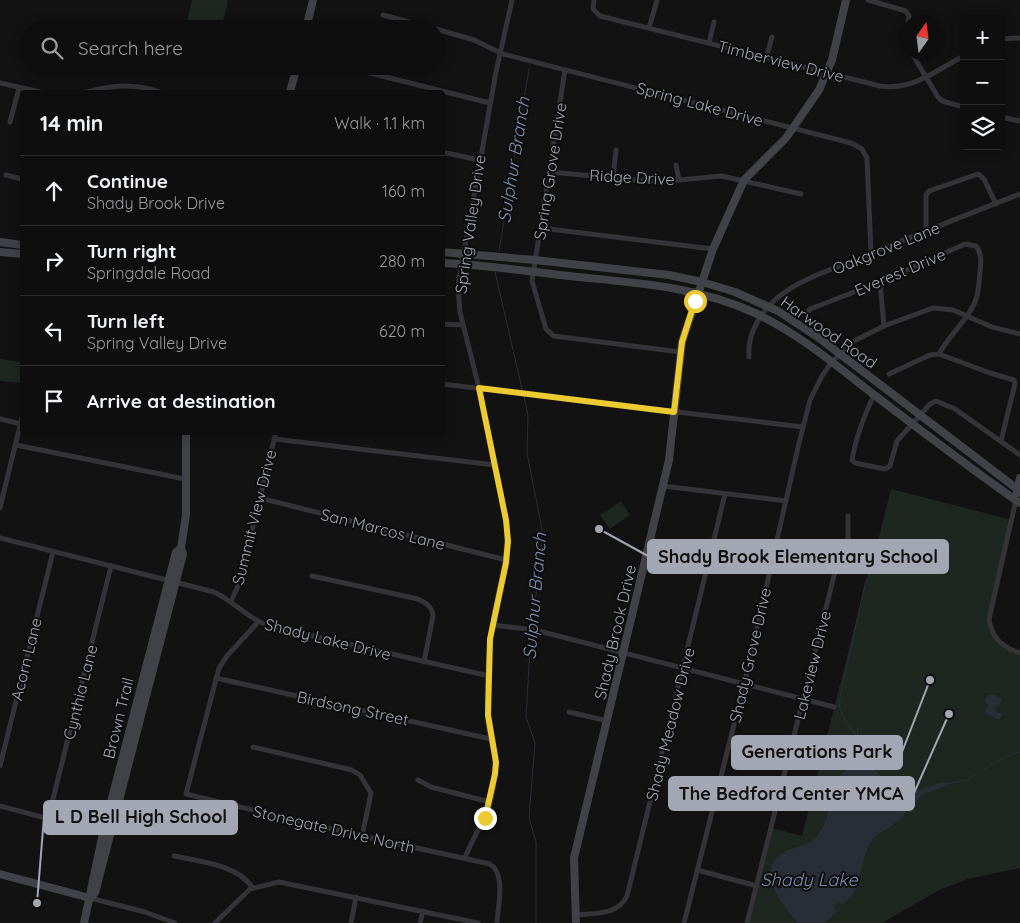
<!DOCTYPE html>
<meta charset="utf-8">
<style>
:root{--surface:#0e0e0e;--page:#171717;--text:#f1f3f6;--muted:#9b9c9e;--line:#2e2e2e}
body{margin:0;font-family:Quicksand,sans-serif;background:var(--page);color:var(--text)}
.controls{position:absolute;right:15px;top:15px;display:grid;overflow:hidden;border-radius:5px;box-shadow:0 2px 12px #0003}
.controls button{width:45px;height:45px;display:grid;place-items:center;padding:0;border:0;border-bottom:1px solid var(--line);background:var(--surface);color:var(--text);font:25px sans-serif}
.compass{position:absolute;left:900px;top:15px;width:45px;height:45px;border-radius:50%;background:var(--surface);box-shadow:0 2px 12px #0003;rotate:14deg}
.stop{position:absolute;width:15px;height:15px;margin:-11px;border:4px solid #eccb31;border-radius:50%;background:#fff}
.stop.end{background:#eccb31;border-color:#fff;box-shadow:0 1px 5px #0008}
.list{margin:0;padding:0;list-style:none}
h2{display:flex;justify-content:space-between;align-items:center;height:65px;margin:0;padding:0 20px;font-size:21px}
h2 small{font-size:16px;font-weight:400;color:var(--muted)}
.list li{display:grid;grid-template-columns:32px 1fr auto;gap:15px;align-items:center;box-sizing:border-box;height:70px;padding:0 20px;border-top:1px solid var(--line)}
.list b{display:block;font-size:19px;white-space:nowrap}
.list p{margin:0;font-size:16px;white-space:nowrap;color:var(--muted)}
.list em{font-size:16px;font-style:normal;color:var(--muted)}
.icon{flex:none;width:28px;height:28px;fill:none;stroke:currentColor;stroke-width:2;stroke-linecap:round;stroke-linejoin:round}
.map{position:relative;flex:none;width:1020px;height:923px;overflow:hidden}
.search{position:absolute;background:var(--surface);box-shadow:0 2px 12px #0003;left:20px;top:20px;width:425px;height:55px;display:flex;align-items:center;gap:12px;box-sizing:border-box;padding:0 18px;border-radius:28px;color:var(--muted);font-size:19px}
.panel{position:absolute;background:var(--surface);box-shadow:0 2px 12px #0003;left:20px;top:90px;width:425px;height:345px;border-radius:5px}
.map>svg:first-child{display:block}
</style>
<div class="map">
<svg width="1020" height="923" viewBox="0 0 1020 923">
<rect width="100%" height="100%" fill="#121213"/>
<g fill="#1e2620">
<path d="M 192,0 L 228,0 L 221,29 L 185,29 Z"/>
<path d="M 0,359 L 22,362 L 22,383 L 0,381 Z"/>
<path d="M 891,489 L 1012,520 L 989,619 L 998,641 L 1020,653 L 1020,868 L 968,879 L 939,890 L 882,923 L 747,923 L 772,828 L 802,836 L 875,545 L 878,541 Z"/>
<path d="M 621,501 L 630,515 L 610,529 L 600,515 Z"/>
</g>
<g fill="#292e36">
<path d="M 988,695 L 995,695 L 1001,699 L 1000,704 L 994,708 L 996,712 L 1002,714 L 999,720 L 985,713 L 988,706 L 985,701 Z"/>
<path d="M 861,759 L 863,759 L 864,764 C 882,769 887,792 907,792 C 920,792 933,784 946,782 L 947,786 C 913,793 916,807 893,825 C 883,832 872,835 868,847 C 859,868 863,890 842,905 L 839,902 L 835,904 L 834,907 L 837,911 L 825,923 L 798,923 C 783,905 752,870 786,851 C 795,847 807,846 815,839 C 824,829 829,813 830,800 L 836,799 L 836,797 L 832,794 C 837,778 843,768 860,763 Z"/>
</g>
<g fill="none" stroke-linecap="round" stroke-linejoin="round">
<g stroke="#292e36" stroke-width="1">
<path d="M 499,251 L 529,69"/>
<path d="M 495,272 L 523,393"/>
<path d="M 524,396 L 528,416 L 527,453 L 542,529 L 541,561 L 531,627"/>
<path d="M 531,631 L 526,717 L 535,743 L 529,818 L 536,842 L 536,923"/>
<path d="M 857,727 L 858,736"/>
<path d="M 862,759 C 865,735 841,725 839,702 L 866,580"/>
<path d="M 946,784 L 967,780 L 997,761 L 1020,752"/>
</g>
<g stroke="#333338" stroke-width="5">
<path d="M 594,0 L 593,9 L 600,16 L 880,86 C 913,91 936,70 964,56"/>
<path d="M 868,0 L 906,11 L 909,16 L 908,22"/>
<path d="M 383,15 L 435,29"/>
<path d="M 908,24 L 906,34 L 908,45"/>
<path d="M 649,28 L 657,0"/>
<path d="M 436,29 L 474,40 L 503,54 L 851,143 L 862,149 L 867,158 L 871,254"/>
<path d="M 1001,39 L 1020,38"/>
<path d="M 709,43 L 714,22"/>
<path d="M 911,52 L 938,97 L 942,101 L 964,107"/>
<path d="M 766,58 L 772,37"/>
<path d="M 342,66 L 490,103"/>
<path d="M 565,70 L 532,281 L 546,329 L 554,336 L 680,352"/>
<path d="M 0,83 L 40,92"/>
<path d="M 87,92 C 112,85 134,83 160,92"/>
<path d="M 1001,117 L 1020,121"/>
<path d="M 10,122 L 19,88"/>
<path d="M 442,152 L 479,160"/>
<path d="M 676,165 L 679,180"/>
<path d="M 550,172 L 657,182 L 722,176 L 801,194"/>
<path d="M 6,175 L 22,179"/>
<path d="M 613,178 L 616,150"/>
<path d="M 541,228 L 713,249"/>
<path d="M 926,231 L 926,195 L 929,191 L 978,174 L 984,179 L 996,204"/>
<path d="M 880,282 L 884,326"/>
<path d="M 806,314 L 810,309 L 880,282 L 965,244 L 976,246 C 982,253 981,263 980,272 C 979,281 979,291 976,299 C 970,318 948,336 939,354 L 930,355 L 889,374"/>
<path d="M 442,324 L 463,325"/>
<path d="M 939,354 L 990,373 L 1014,380 L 1015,384 L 1001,441"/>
<path d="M 749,357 C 747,334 760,313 777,298 C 800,279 833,269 860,258 C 913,236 966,215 1020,194"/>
<path d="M 442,384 L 803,427"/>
<path d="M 874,395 C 864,416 856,436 852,460 L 855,463 L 885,469 L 890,466 L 897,441 L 930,404 L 936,401 L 955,409 L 1020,455"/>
<path d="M 0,419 L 21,424"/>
<path d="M 274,439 L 495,465"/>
<path d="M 16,445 L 185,479"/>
<path d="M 663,486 L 786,501"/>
<path d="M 260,498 L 506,560"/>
<path d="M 1016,500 L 989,619 C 992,638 1002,647 1020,653"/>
<path d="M 0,508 L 22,417"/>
<path d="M 848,516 L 848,540 L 850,550"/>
<path d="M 0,538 L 214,592 C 235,602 250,621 273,627 L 489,676"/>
<path d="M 312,576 L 418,599 C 426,603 432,606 433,616 L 424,662"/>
<path d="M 231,601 L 239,584 L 276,432"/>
<path d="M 258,622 L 227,656 L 219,668 L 186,794 L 362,836 L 490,864 C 506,874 498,906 497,923"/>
<path d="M 492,625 L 535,630 L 834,707"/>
<path d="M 216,678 L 491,739"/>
<path d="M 569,712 L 608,721"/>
<path d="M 253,747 L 352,770 L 360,775 L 371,793 L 362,836"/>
<path d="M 0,766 L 53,552"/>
<path d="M 418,780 L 431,787 L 490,802"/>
<path d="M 0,806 L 106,834"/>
<path d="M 48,819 L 111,566"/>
<path d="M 174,856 C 201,862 237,864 253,888"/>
<path d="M 465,858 C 470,843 478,832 485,817 C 491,804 494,787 495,773 C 497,756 490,741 488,724 C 486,698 488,663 491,636 C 494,597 511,561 506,520 L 479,388 L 460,312 L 458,286 L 496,72 L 512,0"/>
<path d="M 697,870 L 757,886"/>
<path d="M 90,898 L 145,912 L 175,923"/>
<path d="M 575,915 C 595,913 617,916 627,896 L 725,494"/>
<path d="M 215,923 L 250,889 L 279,882 L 478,923"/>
<path d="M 351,923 L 356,897"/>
<path d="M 420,923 L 423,911"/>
<path d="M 684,923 L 744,685 L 799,443 L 810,400 L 822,376 L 831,363 L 854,341 L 884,326 L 933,308 L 953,310 L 992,327 L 1020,334"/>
<path d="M 747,923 L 837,564 C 843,551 857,544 871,544"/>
</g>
<g stroke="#414148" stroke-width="8">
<path d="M 306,29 L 313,0"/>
<path d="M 290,92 L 297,66"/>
<path d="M 0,242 L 22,245"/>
<path d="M 0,252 L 22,254"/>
<path d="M 442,252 L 535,260 L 669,275 L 702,282 L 735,292 L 778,311 L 819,338 L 1020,491"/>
<path d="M 442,263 C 488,265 533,272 578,277 C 639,283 699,287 755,313 C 800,334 838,367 877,397 C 924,433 971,469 1020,503"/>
<path d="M 1017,493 L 1020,478"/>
<path d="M 0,874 L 90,898"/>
<path d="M 90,898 L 95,893 L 183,554 L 181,548 L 186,515 L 186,432"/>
<path d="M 84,923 L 103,833 L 176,552 L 181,548"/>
<path d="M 576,923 L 574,858 L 669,460 L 682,342 L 713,249 L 744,180 L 786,138 L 819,90 L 832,60 L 846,0"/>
</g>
</g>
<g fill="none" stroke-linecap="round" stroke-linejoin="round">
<path stroke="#eccb31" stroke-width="6" d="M 485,818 L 495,774 L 496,762 L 488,715 L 490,639 L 506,563 L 508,541 L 506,520 L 479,388 L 674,412 L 682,342 L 695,301"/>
</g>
<g text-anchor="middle" stroke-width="4" stroke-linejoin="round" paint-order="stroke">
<g font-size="16" fill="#a3a6b3" stroke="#0d0d0e">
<text transform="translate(781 61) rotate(14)" y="6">Timberview Drive</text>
<text transform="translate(700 104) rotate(15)" y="6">Spring Lake Drive</text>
<text transform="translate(550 171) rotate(-81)" y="6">Spring Grove Drive</text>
<text transform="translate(632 177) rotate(3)" y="6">Ridge Drive</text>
<text transform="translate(470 224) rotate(-82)" y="6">Spring Valley Drive</text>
<text transform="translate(886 248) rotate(-22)" y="6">Oakgrove Lane</text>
<text transform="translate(900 272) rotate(-23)" y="6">Everest Drive</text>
<text transform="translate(829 332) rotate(35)" y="6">Harwood Road</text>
<text transform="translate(254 517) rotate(-76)" y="6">Summit View Drive</text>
<text transform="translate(383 529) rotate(14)" y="6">San Marcos Lane</text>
<text transform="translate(615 632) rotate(-77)" y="6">Shady Brook Drive</text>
<text transform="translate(328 639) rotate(14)" y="6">Shady Lake Drive</text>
<text transform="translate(750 655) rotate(-77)" y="6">Shady Grove Drive</text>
<text transform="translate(26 659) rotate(-76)" y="6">Acorn Lane</text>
<text transform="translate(812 665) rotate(-76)" y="6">Lakeview Drive</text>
<text transform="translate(80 692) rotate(-76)" y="6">Cynthia Lane</text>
<text transform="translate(353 708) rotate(12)" y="6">Birdsong Street</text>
<text transform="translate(118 718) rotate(-76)" y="6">Brown Trail</text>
<text transform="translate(670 724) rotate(-76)" y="6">Shady Meadow Drive</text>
<text transform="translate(334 829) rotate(13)" y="6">Stonegate Drive North</text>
</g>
<g font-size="18" font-style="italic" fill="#7b8eae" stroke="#0d0d0e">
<text transform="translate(514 160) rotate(-81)" y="6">Sulphur Branch</text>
<text transform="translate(535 596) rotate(-85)" y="6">Sulphur Branch</text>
<text x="809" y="886">Shady Lake</text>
</g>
</g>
<path fill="none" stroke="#a3a6b3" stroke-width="2" d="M599 529L648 556M930 680L902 752M949 714L914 793M37 903L44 817"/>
<g fill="#a3a6b3" stroke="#0d0d0e" stroke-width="2">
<circle cx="599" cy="529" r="5"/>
<circle cx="930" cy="680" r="5"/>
<circle cx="949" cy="714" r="5"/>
<circle cx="37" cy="903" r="5"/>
</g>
<g fill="#a3a6b3" stroke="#a3a6b3" stroke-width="2">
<rect x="648" y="540" width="300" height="33" rx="5"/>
<rect x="732" y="736" width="170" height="33" rx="5"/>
<rect x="669" y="777" width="245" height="33" rx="5"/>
<rect x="44" y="801" width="193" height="33" rx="5"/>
</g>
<g font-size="18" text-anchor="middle" font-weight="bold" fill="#111">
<text x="798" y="563">Shady Brook Elementary School</text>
<text x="817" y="758">Generations Park</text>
<text x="791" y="800">The Bedford Center YMCA</text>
<text x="141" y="823">L D Bell High School</text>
</g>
</svg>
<div class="controls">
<button>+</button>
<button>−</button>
<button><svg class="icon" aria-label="layers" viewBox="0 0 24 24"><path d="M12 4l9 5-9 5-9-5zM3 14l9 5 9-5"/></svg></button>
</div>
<svg class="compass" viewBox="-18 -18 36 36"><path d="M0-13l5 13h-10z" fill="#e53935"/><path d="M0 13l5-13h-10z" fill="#9b9c9e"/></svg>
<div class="stop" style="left:695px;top:301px"></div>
<div class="stop end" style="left:485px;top:818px"></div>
<div class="search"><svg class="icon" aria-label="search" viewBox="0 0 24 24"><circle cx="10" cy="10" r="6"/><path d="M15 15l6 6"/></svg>Search here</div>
<section class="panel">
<h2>14 min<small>Walk · 1.1 km</small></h2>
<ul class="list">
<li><svg class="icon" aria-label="ahead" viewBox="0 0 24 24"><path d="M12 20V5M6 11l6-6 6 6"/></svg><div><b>Continue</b><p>Shady Brook Drive</p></div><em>160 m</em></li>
<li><svg class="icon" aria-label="right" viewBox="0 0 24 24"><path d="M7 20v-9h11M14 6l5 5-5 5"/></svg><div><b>Turn right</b><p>Springdale Road</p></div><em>280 m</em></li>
<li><svg class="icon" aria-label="left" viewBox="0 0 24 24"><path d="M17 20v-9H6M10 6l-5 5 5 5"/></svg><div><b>Turn left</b><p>Spring Valley Drive</p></div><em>620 m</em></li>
<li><svg class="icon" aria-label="arrive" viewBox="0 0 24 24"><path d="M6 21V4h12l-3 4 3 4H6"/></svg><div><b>Arrive at destination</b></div></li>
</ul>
</section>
</div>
